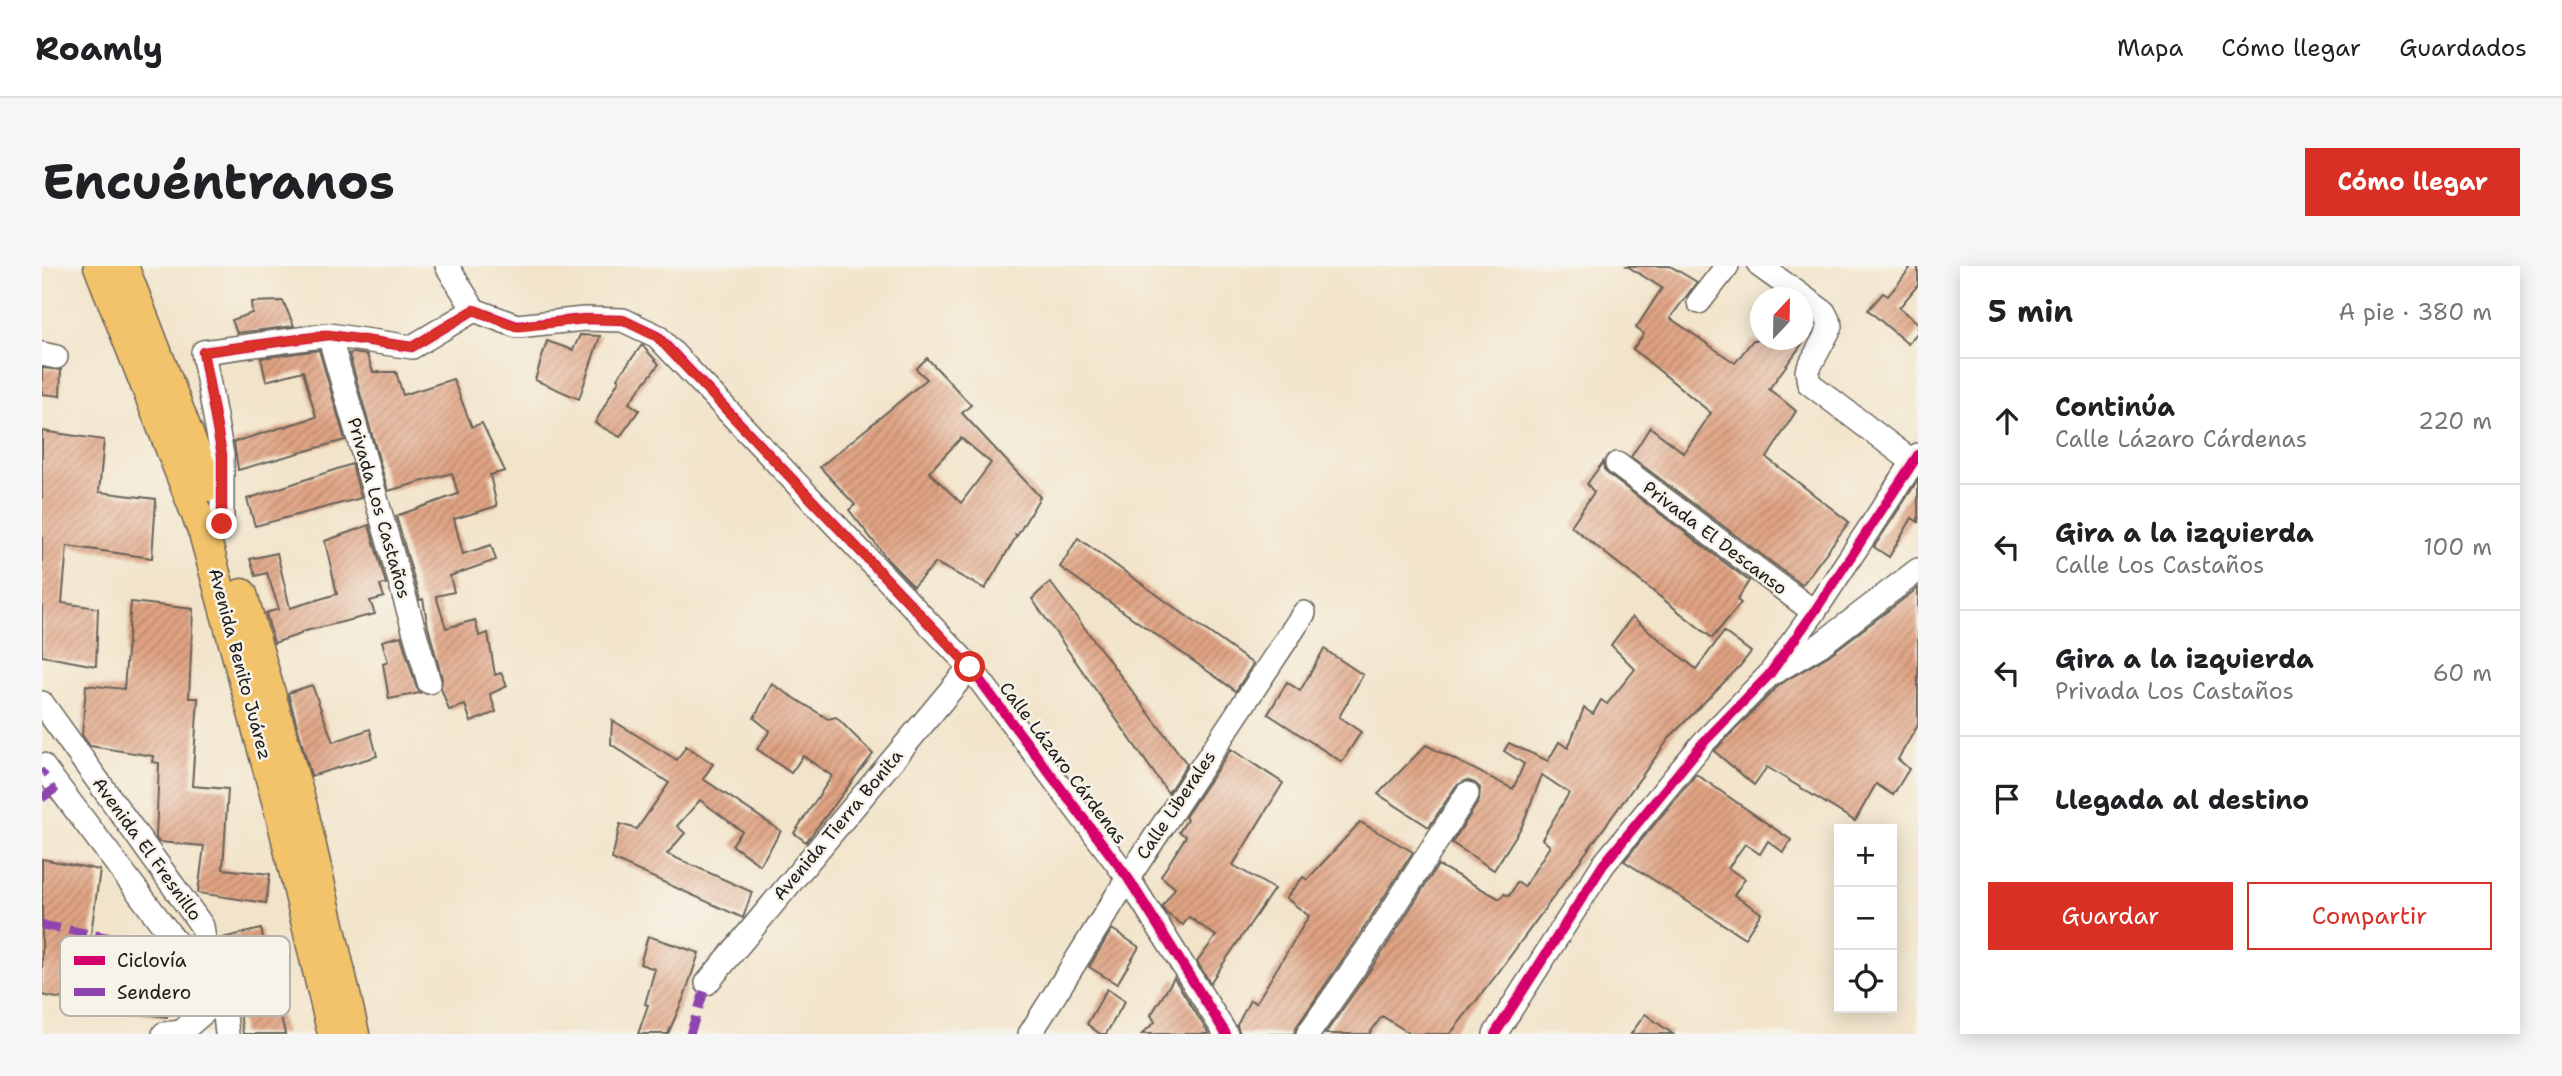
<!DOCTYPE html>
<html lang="es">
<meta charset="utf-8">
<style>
:root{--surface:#fff;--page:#f6f6f6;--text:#202124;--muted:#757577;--line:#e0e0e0;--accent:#d93025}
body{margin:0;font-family:"Shantell Sans",sans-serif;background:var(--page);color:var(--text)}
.controls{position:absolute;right:21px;bottom:21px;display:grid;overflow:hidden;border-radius:0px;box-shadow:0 4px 18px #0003}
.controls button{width:63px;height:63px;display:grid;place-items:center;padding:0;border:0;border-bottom:2px solid var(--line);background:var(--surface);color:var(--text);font:35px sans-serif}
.compass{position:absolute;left:1708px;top:21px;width:63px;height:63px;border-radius:50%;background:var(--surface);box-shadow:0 4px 18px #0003;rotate:22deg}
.stop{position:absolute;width:21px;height:21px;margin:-16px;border:5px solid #d93025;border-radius:50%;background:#fff}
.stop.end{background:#d93025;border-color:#fff;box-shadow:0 2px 7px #0008}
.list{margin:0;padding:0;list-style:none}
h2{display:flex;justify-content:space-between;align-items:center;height:91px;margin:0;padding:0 28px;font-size:30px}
h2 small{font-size:23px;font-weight:400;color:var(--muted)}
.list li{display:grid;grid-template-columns:46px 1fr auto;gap:21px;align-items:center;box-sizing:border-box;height:126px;padding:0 28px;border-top:2px solid var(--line)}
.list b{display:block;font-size:26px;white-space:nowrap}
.list p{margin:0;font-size:23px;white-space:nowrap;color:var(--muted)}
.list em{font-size:23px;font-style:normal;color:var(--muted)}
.actions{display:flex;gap:14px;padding:21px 28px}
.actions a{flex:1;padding:16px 0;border:2px solid var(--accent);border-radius:0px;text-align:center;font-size:24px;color:var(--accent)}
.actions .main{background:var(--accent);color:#fff}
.icon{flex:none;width:38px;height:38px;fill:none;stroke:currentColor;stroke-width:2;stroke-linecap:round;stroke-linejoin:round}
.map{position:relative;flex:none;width:1876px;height:768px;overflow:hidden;border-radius:0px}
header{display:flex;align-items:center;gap:42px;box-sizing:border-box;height:98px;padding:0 35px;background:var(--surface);border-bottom:2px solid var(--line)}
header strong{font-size:33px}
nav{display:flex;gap:38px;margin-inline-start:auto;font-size:24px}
.intro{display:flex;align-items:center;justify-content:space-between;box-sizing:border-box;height:168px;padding:0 42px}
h1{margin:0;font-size:49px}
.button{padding:18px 32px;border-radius:0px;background:var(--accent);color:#fff;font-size:24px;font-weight:700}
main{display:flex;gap:42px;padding:0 42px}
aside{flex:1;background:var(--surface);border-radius:0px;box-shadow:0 4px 18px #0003}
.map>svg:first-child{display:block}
</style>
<header>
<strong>Roamly</strong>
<nav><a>Mapa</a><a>Cómo llegar</a><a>Guardados</a></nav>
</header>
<div class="intro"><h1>Encuéntranos</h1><a class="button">Cómo llegar</a></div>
<main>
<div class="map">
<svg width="1876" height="768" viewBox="0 0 1876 768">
<defs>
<pattern id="building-hatch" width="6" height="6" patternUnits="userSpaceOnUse" patternTransform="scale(1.75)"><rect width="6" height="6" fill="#e0a383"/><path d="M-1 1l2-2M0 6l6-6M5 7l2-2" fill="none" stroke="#b5846a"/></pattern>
</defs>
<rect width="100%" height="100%" fill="#f7f3e8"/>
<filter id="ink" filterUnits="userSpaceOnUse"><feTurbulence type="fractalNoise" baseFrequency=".0143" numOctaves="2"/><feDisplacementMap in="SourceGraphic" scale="14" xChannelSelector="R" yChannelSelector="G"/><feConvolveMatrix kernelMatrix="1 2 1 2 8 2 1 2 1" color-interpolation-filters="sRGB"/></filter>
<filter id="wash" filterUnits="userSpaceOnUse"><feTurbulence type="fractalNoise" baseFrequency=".00686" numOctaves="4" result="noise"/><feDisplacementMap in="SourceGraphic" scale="28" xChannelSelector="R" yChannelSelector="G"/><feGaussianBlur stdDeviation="1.57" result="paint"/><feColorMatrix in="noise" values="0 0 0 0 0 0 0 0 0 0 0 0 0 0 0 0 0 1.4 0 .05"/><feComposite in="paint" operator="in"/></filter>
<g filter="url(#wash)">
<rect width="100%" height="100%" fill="#f2e4ca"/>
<g id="blocks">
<g fill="url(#building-hatch)" fill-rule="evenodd">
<path d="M 1585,0 L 1628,0 L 1655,16 L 1628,52 L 1693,97 L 1711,74 L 1763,74 L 1727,123 L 1754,145 L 1725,192 L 1807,256 L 1760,319 L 1589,191 L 1608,161 L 1642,187 L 1669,147 L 1591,83 L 1602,68 L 1594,62 L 1620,22 Z"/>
<path d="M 1870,0 L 1876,0 L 1876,19 L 1857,42 L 1876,57 L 1876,66 L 1866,78 L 1826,44 L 1841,27 L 1846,30 Z"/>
<path d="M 241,35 L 252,60 L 195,67 L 190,54 L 210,47 L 209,36 Z"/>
<path d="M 538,69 L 558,70 L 537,133 L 493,114 L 505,75 L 531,84 Z"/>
<path d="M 600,79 L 617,98 L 587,137 L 597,144 L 578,171 L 553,157 L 577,114 L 575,112 Z"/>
<path d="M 277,84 L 303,174 L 196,204 L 192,176 L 274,151 L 261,105 L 224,115 L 219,92 Z"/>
<path d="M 311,87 L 325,89 L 331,106 L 354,106 L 361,129 L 411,113 L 430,161 L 440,157 L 463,205 L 448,209 L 455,240 L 412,253 L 421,288 L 449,279 L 454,294 L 408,310 L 412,326 L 394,330 L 404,362 L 433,354 L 437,370 L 446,367 L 453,409 L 459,407 L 465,420 L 448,428 L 454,446 L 429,456 L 423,439 L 407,444 L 399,422 L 400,412 L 386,361 L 381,333 L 378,334 L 354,250 L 416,228 L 410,207 L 346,225 L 307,88 Z"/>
<path d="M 885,92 L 929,139 L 920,147 L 998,231 L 975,270 L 973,268 L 974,271 L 943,323 L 894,297 L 871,320 L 847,295 L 807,244 L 813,239 L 778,201 L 885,113 L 874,103 ZM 919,172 L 949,197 L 919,237 L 887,206 Z"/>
<path d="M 0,102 L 19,104 L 18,130 L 0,128 Z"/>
<path d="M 0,165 L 62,174 L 57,226 L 114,233 L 110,292 L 25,280 L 20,337 L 56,342 L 54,400 L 0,390 Z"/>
<path d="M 1561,196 L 1562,203 L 1567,209 L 1707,315 L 1695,334 L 1699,337 L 1670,372 L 1529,260 L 1552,226 L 1545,218 Z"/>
<path d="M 310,198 L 319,232 L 213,260 L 205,233 Z"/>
<path d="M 1876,214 L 1876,256 L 1870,252 L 1847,291 L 1832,281 Z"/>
<path d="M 327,259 L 344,318 L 338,319 L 342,331 L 328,335 L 333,348 L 259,366 L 259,368 L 232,377 L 224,347 L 237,343 L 225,307 L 214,310 L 208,293 L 235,287 L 248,342 L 295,328 L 283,275 Z"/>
<path d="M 1036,272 L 1211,398 L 1194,425 L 1018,301 Z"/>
<path d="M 1008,316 L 1145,498 L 1126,527 L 990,333 Z"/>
<path d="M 1876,322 L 1876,459 L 1856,493 L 1867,503 L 1851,529 L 1834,518 L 1813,555 L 1725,501 L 1712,519 L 1672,485 L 1738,418 L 1786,390 Z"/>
<path d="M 89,336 L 151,343 L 147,432 L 156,432 L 150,520 L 186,523 L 181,603 L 228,608 L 224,637 L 156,627 L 162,580 L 117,576 L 114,572 L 117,497 L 110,496 L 111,490 L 48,480 L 40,469 L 44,419 L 82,423 Z"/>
<path d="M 1590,351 L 1654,403 L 1682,366 L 1709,386 L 1698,400 L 1629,470 L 1453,711 L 1408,768 L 1369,768 L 1340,750 L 1327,768 L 1283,768 L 1340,687 L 1396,599 L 1458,633 L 1462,628 L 1467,630 L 1475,616 L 1482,621 L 1508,580 L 1500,573 L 1527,527 L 1500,509 L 1480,560 L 1452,604 L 1410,577 L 1437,535 L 1438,522 L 1433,517 L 1425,514 L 1414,520 L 1387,561 L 1336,528 L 1384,479 L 1471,523 L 1482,498 L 1462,485 L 1467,477 L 1506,495 L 1517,476 L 1526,482 L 1542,442 L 1551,448 L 1559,434 L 1565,438 L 1593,403 L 1569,379 Z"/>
<path d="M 359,370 L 374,420 L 378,427 L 347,433 L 341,398 L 346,396 L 340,375 Z"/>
<path d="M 1282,383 L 1321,409 L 1297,451 L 1319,466 L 1300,496 L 1226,448 L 1245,416 L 1258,425 Z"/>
<path d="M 730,418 L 786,453 L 794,451 L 831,488 L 764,576 L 752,567 L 790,510 L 761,490 L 749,507 L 715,483 L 728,465 L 712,452 Z"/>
<path d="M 270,419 L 291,476 L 328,463 L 335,490 L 269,510 L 246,427 Z"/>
<path d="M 570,454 L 635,494 L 644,480 L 671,498 L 661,513 L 739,565 L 718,599 L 690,579 L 700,565 L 658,534 L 635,560 L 643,567 L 625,588 L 710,626 L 701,652 L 570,593 L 578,558 L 595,563 L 627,517 L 569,478 Z"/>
<path d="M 1189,483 L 1241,517 L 1191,599 L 1232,623 L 1168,717 L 1155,696 L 1174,670 L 1147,651 L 1141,659 L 1124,647 L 1120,641 L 1133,622 L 1119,610 L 1144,570 L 1137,566 L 1145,554 L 1143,551 Z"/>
<path d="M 1654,508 L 1749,574 L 1741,586 L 1726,575 L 1718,588 L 1703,578 L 1686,602 L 1703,613 L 1692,629 L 1719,647 L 1703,672 L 1582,595 Z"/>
<path d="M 1318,556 L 1371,586 L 1316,671 L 1255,760 L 1252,768 L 1198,768 L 1195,759 L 1208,734 L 1214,737 L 1267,650 L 1244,632 L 1261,611 L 1265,614 Z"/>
<path d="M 0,593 L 58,604 L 47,681 L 127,690 L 130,694 L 125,751 L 45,741 L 45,738 L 0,729 Z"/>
<path d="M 219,663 L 243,768 L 201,768 L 195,727 L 190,715 L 180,672 Z"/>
<path d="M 1070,663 L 1097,681 L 1075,718 L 1047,701 Z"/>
<path d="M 606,670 L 657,687 L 642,731 L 626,768 L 596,768 L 606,739 L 603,738 L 613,703 L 598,698 Z"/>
<path d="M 1132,712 L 1167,768 L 1100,768 L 1113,756 L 1109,749 Z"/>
<path d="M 1065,723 L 1083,735 L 1064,768 L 1058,768 L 1045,758 Z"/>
<path d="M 1603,748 L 1631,768 L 1589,768 Z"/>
</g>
</g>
</g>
<g filter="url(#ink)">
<use href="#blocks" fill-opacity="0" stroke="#676259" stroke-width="2"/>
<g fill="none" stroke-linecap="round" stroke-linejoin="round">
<g stroke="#676259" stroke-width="26">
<g id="minor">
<path d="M 405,0 L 432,44"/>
<path d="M 1718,0 L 1782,46 L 1789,60 L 1765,105 L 1767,117 L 1871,196"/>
<path d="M 1657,36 L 1685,0"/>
<path d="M 432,44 L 475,60 L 542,53 L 581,54 L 615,70 L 928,401 L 1086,612 L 1184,768"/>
<path d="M 287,69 L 387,416"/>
<path d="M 0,88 L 14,91"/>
<path d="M 1575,198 L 1772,346"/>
<path d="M 180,258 L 180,189 L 161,86 L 287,69 L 370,81 L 432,44"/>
<path d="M 1734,405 L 1778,379 L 1876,304"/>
<path d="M 0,437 L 160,660 L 165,695 L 181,730 L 185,768"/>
<path d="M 0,499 L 139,683 L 165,695"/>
<path d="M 665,717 L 928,401"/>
<path d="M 122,768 L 139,766 L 181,730"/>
<path d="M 988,768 L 1086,612 L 1262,347"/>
<path d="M 1266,768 L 1328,679 L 1425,528"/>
<path d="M 1453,768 L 1561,599 L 1661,477 L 1727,409 L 1772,346 L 1876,189"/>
</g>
</g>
<g stroke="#676259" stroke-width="33">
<g id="major">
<path d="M 57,0 L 162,267 L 240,553 L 291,768"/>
<path d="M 81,0 L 166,220"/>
<path d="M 200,328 L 260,541 L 312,768"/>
</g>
</g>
<use href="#minor" stroke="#fff" stroke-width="23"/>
<use href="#major" stroke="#f2c36a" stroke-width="30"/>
<g stroke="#8e44ad" stroke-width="9" stroke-dasharray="18 9" stroke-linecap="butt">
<path d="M 0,508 L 4,505"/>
<path d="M 0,532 L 17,520"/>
<path d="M 0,659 L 75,673"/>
<path d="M 648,768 L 665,717"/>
</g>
<g stroke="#f7f3e8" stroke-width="15">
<g id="cycleway">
<path d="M 180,258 L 180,189 L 161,86 L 287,69 L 370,81 L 432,44 L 475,60 L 542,53 L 581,54 L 615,70 L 928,401 L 1086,612 L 1184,768"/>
<path d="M 1453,768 L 1561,599 L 1661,477 L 1727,409 L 1772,346 L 1876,189"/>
</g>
</g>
<use href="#cycleway" stroke="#d6006c" stroke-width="10"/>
</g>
</g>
<g fill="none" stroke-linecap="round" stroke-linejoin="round" filter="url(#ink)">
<path stroke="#d93025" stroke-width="9" d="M 180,258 L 180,189 L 161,86 L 287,69 L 370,81 L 432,44 L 475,61 L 542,53 L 581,54 L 615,71 L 928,401"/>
</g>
<g text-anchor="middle" stroke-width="5" stroke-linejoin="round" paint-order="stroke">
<g font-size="18" fill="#1c1c1c" stroke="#f7f3e8">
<text transform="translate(337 242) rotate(74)" y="6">Privada Los Castaños</text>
<text transform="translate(1673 272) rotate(37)" y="6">Privada El Descanso</text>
<text transform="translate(198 398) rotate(75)" y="6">Avenida Benito Juárez</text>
<text transform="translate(1021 497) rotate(53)" y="6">Calle Lázaro Cárdenas</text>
<text transform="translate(1134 539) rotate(-56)" y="6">Calle Liberales</text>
<text transform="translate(796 559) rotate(-50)" y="6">Avenida Tierra Bonita</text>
<text transform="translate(105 583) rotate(54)" y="6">Avenida El Fresnillo</text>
</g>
</g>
<rect x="18" y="670" width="230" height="80" rx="10" fill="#f7f3e8" stroke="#b5b2ab" stroke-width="2"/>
<rect x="32" y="690" width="31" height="9" fill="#d6006c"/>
<rect x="32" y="722" width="31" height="8" fill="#8e44ad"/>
<g font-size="19" fill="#1c1c1c">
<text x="75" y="701">Ciclovía</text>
<text x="75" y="733">Sendero</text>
</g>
</svg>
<div class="controls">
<button>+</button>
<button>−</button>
<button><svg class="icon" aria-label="locate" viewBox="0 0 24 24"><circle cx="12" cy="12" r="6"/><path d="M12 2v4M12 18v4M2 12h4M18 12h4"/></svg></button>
</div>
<svg class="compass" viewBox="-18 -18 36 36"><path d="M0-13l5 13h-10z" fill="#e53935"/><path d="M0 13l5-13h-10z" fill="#757577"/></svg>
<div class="stop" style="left:928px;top:401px"></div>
<div class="stop end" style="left:180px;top:258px"></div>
</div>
<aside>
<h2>5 min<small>A pie · 380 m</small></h2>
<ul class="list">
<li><svg class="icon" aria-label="ahead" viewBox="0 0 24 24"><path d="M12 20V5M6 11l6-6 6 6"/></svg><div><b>Continúa</b><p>Calle Lázaro Cárdenas</p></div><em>220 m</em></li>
<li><svg class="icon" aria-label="left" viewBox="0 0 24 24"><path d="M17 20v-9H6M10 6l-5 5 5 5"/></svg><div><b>Gira a la izquierda</b><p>Calle Los Castaños</p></div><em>100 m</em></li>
<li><svg class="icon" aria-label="left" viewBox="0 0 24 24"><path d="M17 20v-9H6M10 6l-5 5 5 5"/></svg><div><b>Gira a la izquierda</b><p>Privada Los Castaños</p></div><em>60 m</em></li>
<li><svg class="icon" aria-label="arrive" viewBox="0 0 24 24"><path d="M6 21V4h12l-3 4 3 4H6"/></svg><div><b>Llegada al destino</b></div></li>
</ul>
<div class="actions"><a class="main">Guardar</a><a>Compartir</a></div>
</aside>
</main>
